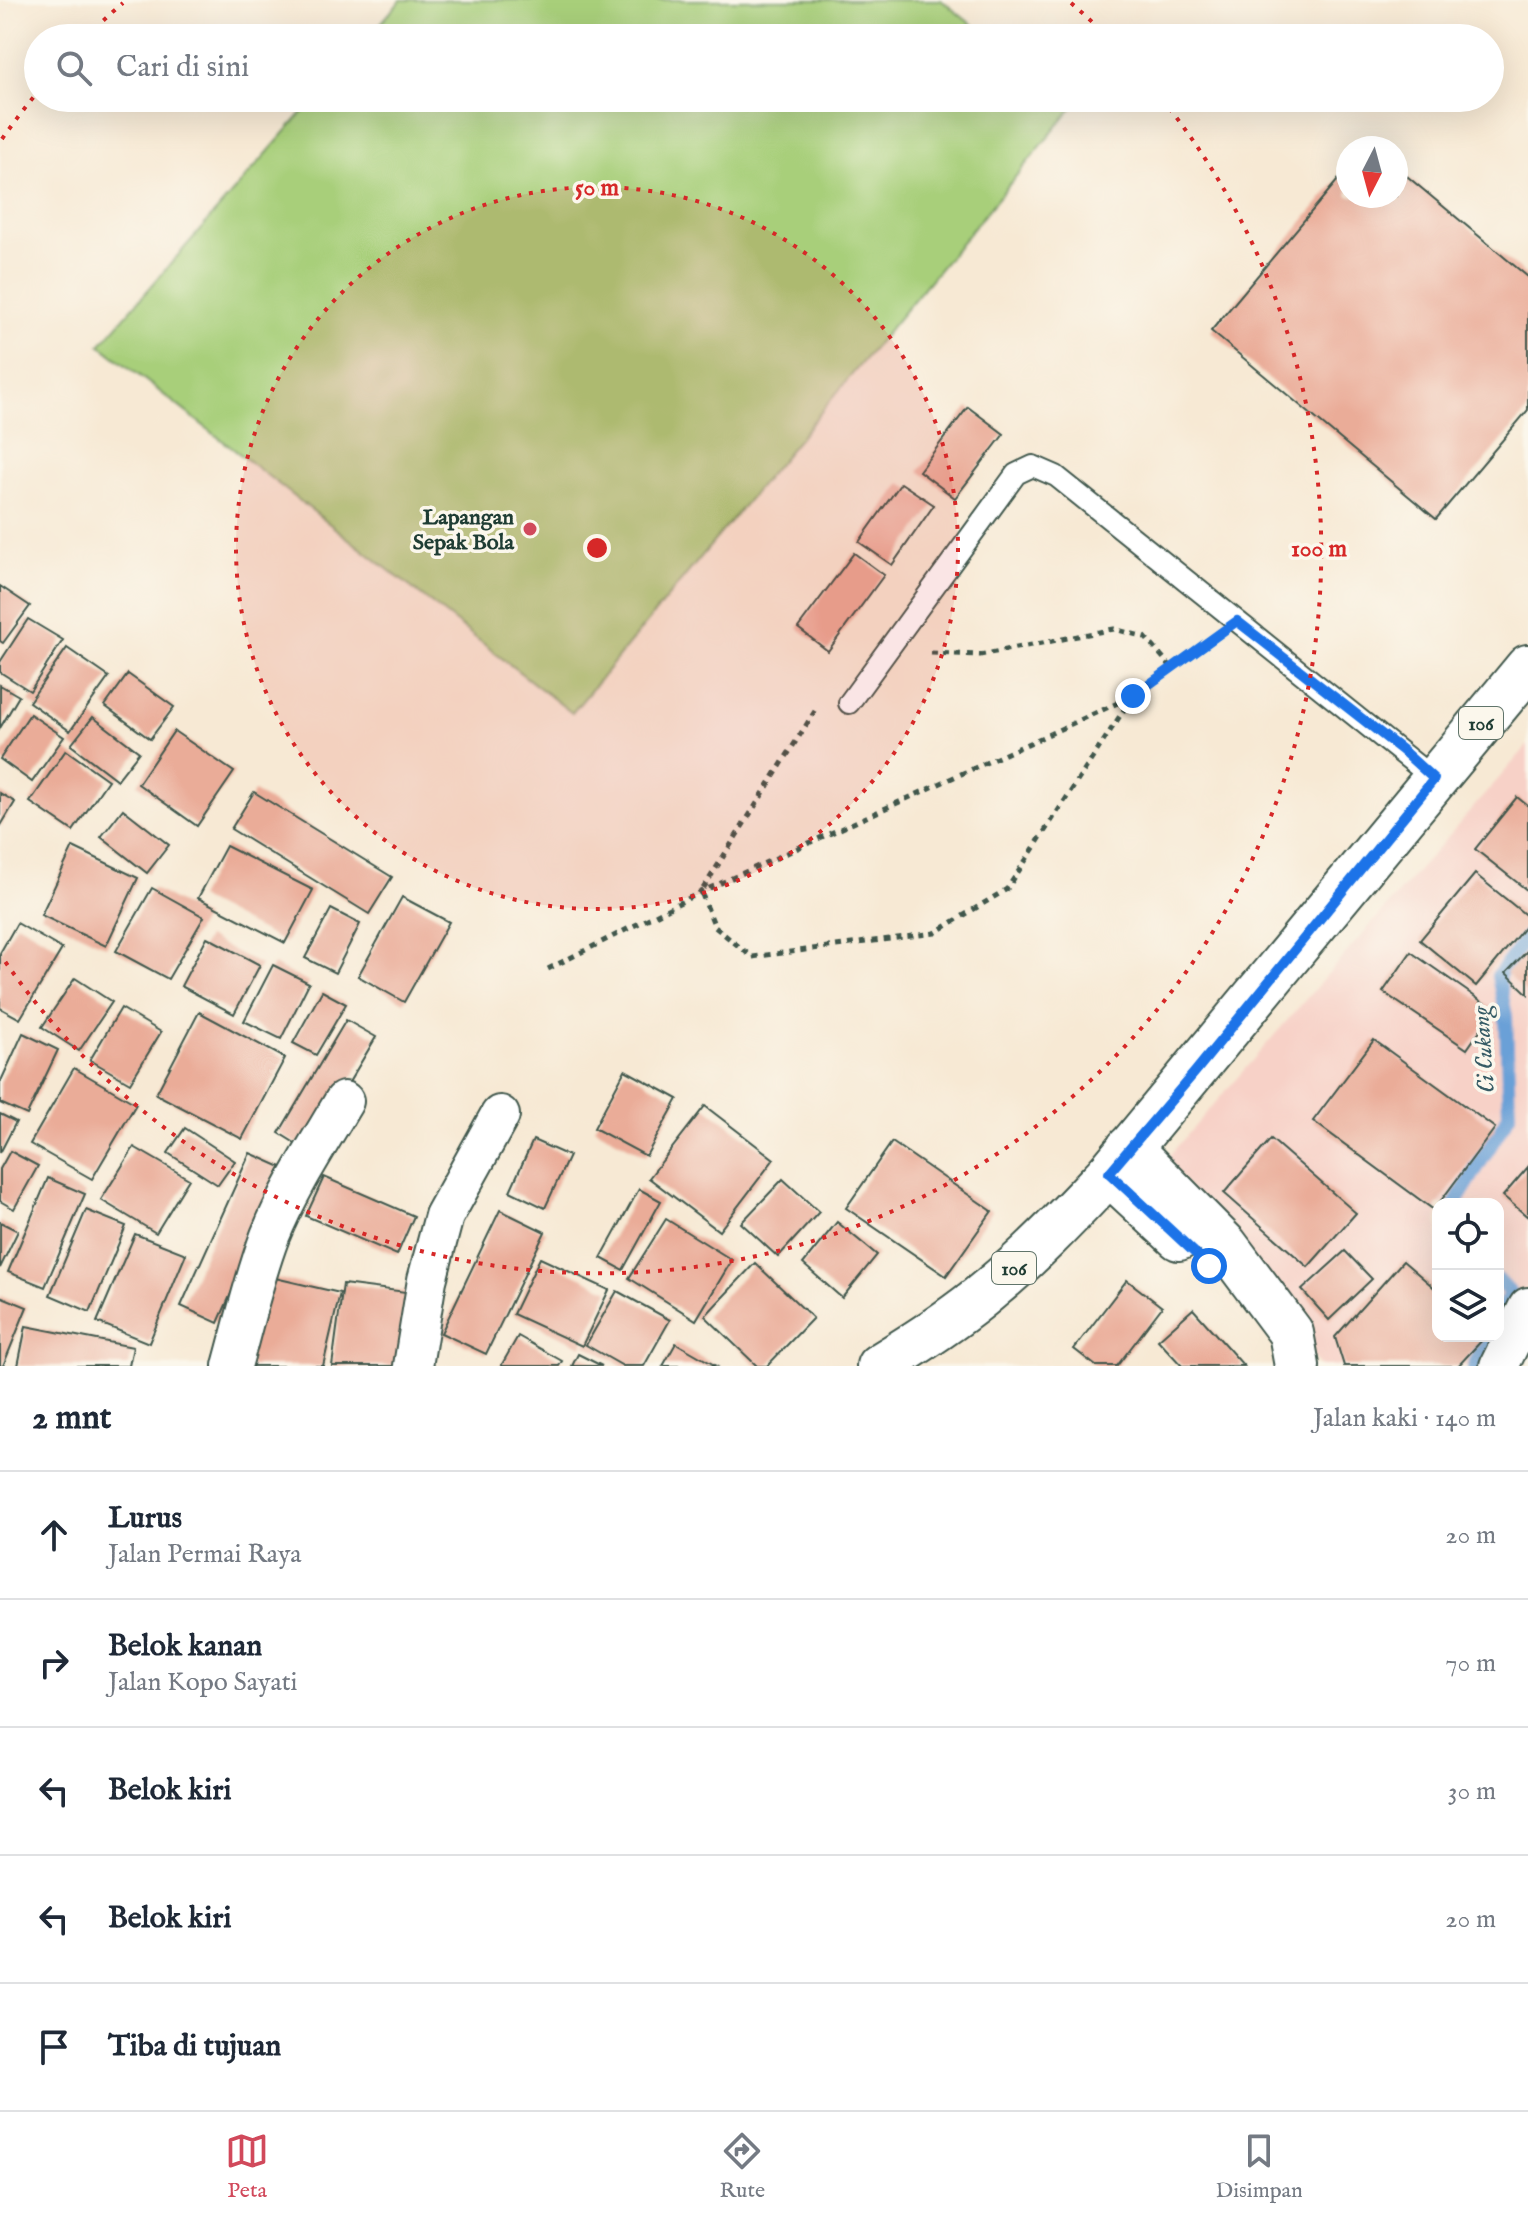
<!DOCTYPE html>
<html lang="id">
<meta charset="utf-8">
<style>
:root{--surface:#fff;--page:#f2f2f3;--text:#1f2937;--muted:#747a83;--line:#e0e1e3;--accent:#d1495b}
body{margin:0;font-family:"IM FELL English",serif;background:var(--page);color:var(--text)}
.controls{position:absolute;right:24px;bottom:24px;display:grid;overflow:hidden;border-radius:16px;box-shadow:0 8px 32px #0002}
.controls button{width:72px;height:72px;display:grid;place-items:center;padding:0;border:0;border-bottom:2px solid var(--line);background:var(--surface);color:var(--text);font:40px sans-serif}
.compass{position:absolute;left:1336px;top:136px;width:72px;height:72px;border-radius:50%;background:var(--surface);box-shadow:0 8px 32px #0002;rotate:186deg}
.stop{position:absolute;width:24px;height:24px;margin:-18px;border:6px solid #1a73e8;border-radius:50%;background:#fff}
.stop.end{background:#1a73e8;border-color:#fff;box-shadow:0 2px 8px #0008}
.list{margin:0;padding:0;list-style:none}
h2{display:flex;justify-content:space-between;align-items:center;height:104px;margin:0;padding:0 32px;font-size:34px}
h2 small{font-size:26px;font-weight:400;color:var(--muted)}
.list li{display:grid;grid-template-columns:52px 1fr auto;gap:24px;align-items:center;box-sizing:border-box;height:128px;padding:0 32px;border-top:2px solid var(--line)}
.list b{display:block;font-size:30px;white-space:nowrap}
.list p{margin:0;font-size:26px;white-space:nowrap;color:var(--muted)}
.list em{font-size:26px;font-style:normal;color:var(--muted)}
.icon{flex:none;width:44px;height:44px;fill:none;stroke:currentColor;stroke-width:2;stroke-linecap:round;stroke-linejoin:round}
.map{position:relative;flex:none;width:1528px;height:1366px;overflow:hidden}
.search{position:absolute;background:var(--surface);box-shadow:0 8px 32px #0002;left:24px;right:24px;top:24px;height:88px;display:flex;align-items:center;gap:20px;box-sizing:border-box;padding:0 28px;border-radius:44px;color:var(--muted);font-size:30px}
.sheet{height:744px;background:var(--surface)}
nav{display:flex;justify-content:space-around;align-items:center;box-sizing:border-box;height:112px;border-top:2px solid var(--line);background:var(--surface);font-size:22px;color:var(--muted)}
nav a{display:grid;justify-items:center;gap:4px}
nav .on{color:var(--accent)}
.map>svg:first-child{display:block}
</style>
<div class="map">
<svg width="1528" height="1366" viewBox="0 0 1528 1366">
<rect width="100%" height="100%" fill="#fbf7ec"/>
<filter id="ink" filterUnits="userSpaceOnUse"><feTurbulence type="fractalNoise" baseFrequency=".0125" numOctaves="2"/><feDisplacementMap in="SourceGraphic" scale="16" xChannelSelector="R" yChannelSelector="G"/><feConvolveMatrix kernelMatrix="1 2 1 2 8 2 1 2 1" color-interpolation-filters="sRGB"/></filter>
<filter id="wash" filterUnits="userSpaceOnUse"><feTurbulence type="fractalNoise" baseFrequency=".006" numOctaves="4" result="noise"/><feDisplacementMap in="SourceGraphic" scale="32" xChannelSelector="R" yChannelSelector="G"/><feGaussianBlur stdDeviation="1.8" result="paint"/><feColorMatrix in="noise" values="0 0 0 0 0 0 0 0 0 0 0 0 0 0 0 0 0 1.4 0 .05"/><feComposite in="paint" operator="in"/></filter>
<g filter="url(#wash)">
<rect width="100%" height="100%" fill="#f7e9d4"/>
<path fill="#f7d1c7" d="M 1528,745 L 1528,1284 L 1498,1334 L 1498,1204 L 1438,1204 L 1438,1336 L 1497,1336 L 1479,1366 L 1320,1366 L 1167,1158 Z"/>
<g fill="#a8cf7a" stroke="#648657" stroke-width="2">
<path d="M 401,0 L 941,0 L 989,38 L 368,38 Z"/>
<path d="M 315,98 L 1064,98 L 1074,106 L 572,713 L 100,345 Z"/>
</g>
<g fill="none" stroke-linecap="round" stroke-linejoin="round">
<g stroke="#6aa0d7" stroke-width="14">
<path d="M 1455,1204 L 1509,1115 L 1506,1016 L 1498,976 L 1528,935"/>
<path d="M 1498,1280 L 1510,1293 L 1498,1317"/>
<path d="M 1474,1366 L 1489,1336"/>
</g>
</g>
<g id="blocks">
<g fill="#eaac98">
<path d="M 1396,167 L 1528,277 L 1528,410 L 1436,519 L 1211,331 L 1348,168 L 1348,196 L 1396,196 Z"/>
<path d="M 968,407 L 1004,434 L 955,498 L 919,471 Z"/>
<path d="M 901,483 L 934,505 L 892,565 L 859,542 Z"/>
<path d="M 854,553 L 884,575 L 828,651 L 798,628 Z"/>
<path d="M 0,586 L 30,606 L 3,643 L 0,641 Z"/>
<path d="M 28,619 L 63,640 L 30,691 L 0,672 L 0,662 Z"/>
<path d="M 67,648 L 109,677 L 70,731 L 29,702 Z"/>
<path d="M 128,674 L 174,707 L 150,739 L 105,706 Z"/>
<path d="M 0,685 L 19,696 L 0,728 Z"/>
<path d="M 30,714 L 64,737 L 32,782 L 0,759 Z"/>
<path d="M 93,717 L 139,752 L 117,780 L 71,745 Z"/>
<path d="M 174,731 L 234,772 L 197,826 L 138,784 Z"/>
<path d="M 66,750 L 108,780 L 73,831 L 30,802 Z"/>
<path d="M 254,792 L 392,877 L 369,914 L 231,829 Z"/>
<path d="M 0,793 L 15,802 L 0,827 Z"/>
<path d="M 1517,797 L 1528,806 L 1528,891 L 1475,849 Z"/>
<path d="M 123,809 L 169,845 L 147,873 L 101,837 Z"/>
<path d="M 226,846 L 313,890 L 285,943 L 198,898 Z"/>
<path d="M 73,847 L 138,878 L 106,946 L 41,915 Z"/>
<path d="M 1475,874 L 1528,917 L 1528,923 L 1476,986 L 1420,940 Z"/>
<path d="M 152,888 L 204,917 L 168,979 L 116,951 Z"/>
<path d="M 402,897 L 449,922 L 404,1002 L 358,976 Z"/>
<path d="M 331,909 L 360,924 L 335,973 L 305,958 Z"/>
<path d="M 17,923 L 62,949 L 20,1019 L 0,1008 L 0,953 Z"/>
<path d="M 207,937 L 260,965 L 234,1014 L 181,986 Z"/>
<path d="M 1528,950 L 1528,994 L 1506,973 Z"/>
<path d="M 1411,952 L 1494,1010 L 1467,1049 L 1383,992 Z"/>
<path d="M 273,965 L 309,983 L 281,1039 L 244,1021 Z"/>
<path d="M 75,978 L 112,1002 L 79,1051 L 42,1027 Z"/>
<path d="M 322,991 L 346,1004 L 316,1055 L 293,1043 Z"/>
<path d="M 121,1008 L 161,1032 L 130,1083 L 90,1060 Z"/>
<path d="M 199,1012 L 285,1058 L 242,1139 L 156,1094 Z"/>
<path d="M 346,1020 L 376,1037 L 308,1151 L 279,1133 Z"/>
<path d="M 23,1033 L 58,1050 L 27,1115 L 0,1103 L 0,1083 Z"/>
<path d="M 1374,1040 L 1495,1128 L 1434,1210 L 1313,1121 Z"/>
<path d="M 74,1068 L 136,1104 L 92,1179 L 30,1144 Z"/>
<path d="M 625,1070 L 678,1099 L 646,1156 L 594,1128 Z"/>
<path d="M 705,1106 L 774,1159 L 719,1231 L 649,1178 Z"/>
<path d="M 0,1114 L 16,1122 L 0,1153 Z"/>
<path d="M 185,1128 L 235,1161 L 218,1185 L 168,1153 Z"/>
<path d="M 1271,1139 L 1356,1213 L 1308,1267 L 1224,1193 Z"/>
<path d="M 533,1140 L 569,1156 L 545,1208 L 510,1191 Z"/>
<path d="M 892,1142 L 992,1211 L 946,1276 L 846,1208 Z"/>
<path d="M 134,1147 L 189,1179 L 156,1233 L 101,1200 Z"/>
<path d="M 10,1151 L 38,1166 L 14,1209 L 0,1201 L 0,1169 Z"/>
<path d="M 250,1153 L 286,1169 L 218,1323 L 181,1306 Z"/>
<path d="M 1528,1167 L 1528,1217 L 1503,1196 Z"/>
<path d="M 324,1177 L 414,1216 L 397,1255 L 306,1216 Z"/>
<path d="M 48,1178 L 85,1194 L 45,1287 L 8,1272 Z"/>
<path d="M 783,1179 L 819,1212 L 778,1257 L 741,1223 Z"/>
<path d="M 639,1189 L 661,1201 L 623,1270 L 601,1258 Z"/>
<path d="M 86,1210 L 126,1226 L 90,1312 L 50,1295 Z"/>
<path d="M 500,1210 L 545,1232 L 486,1354 L 441,1333 Z"/>
<path d="M 666,1219 L 732,1260 L 696,1320 L 629,1278 Z"/>
<path d="M 0,1222 L 18,1231 L 0,1268 Z"/>
<path d="M 837,1222 L 877,1255 L 842,1298 L 803,1264 Z"/>
<path d="M 135,1234 L 186,1254 L 149,1343 L 97,1322 Z"/>
<path d="M 1345,1251 L 1372,1279 L 1329,1320 L 1302,1290 Z"/>
<path d="M 540,1258 L 609,1290 L 582,1346 L 513,1314 Z"/>
<path d="M 1403,1261 L 1438,1291 L 1438,1336 L 1486,1336 L 1458,1366 L 1344,1366 L 1335,1337 Z"/>
<path d="M 755,1263 L 813,1318 L 767,1366 L 757,1366 L 705,1316 Z"/>
<path d="M 262,1275 L 340,1293 L 323,1366 L 241,1366 Z"/>
<path d="M 1127,1280 L 1162,1307 L 1117,1366 L 1096,1366 L 1074,1349 Z"/>
<path d="M 343,1284 L 414,1293 L 404,1366 L 332,1366 Z"/>
<path d="M 617,1291 L 670,1320 L 644,1366 L 623,1366 L 586,1345 Z"/>
<path d="M 0,1296 L 27,1307 L 3,1366 L 0,1366 Z"/>
<path d="M 1193,1309 L 1244,1366 L 1182,1366 L 1158,1340 Z"/>
<path d="M 26,1326 L 133,1347 L 129,1366 L 18,1366 Z"/>
<path d="M 518,1336 L 562,1361 L 559,1366 L 501,1366 Z"/>
<path d="M 676,1343 L 716,1366 L 663,1366 Z"/>
<path d="M 578,1354 L 602,1366 L 572,1366 Z"/>
</g>
</g>
</g>
<g filter="url(#ink)">
<use href="#blocks" fill-opacity="0" stroke="#3f574c" stroke-width="2"/>
<g fill="none" stroke-linecap="round" stroke-linejoin="round">
<g stroke="#3f574c" stroke-width="24">
<path id="lane" d="M 849,703 L 1016,474 L 1033,466 L 1056,476 L 1434,779"/>
</g>
<g stroke="#3f574c" stroke-width="42">
<g id="street">
<path d="M 232,1366 C 244,1323 254,1278 270,1236 C 289,1189 318,1145 344,1101"/>
<path d="M 413,1366 L 427,1280 L 444,1216 L 500,1115"/>
<path d="M 1499,1366 L 1528,1307"/>
</g>
</g>
<g stroke="#3f574c" stroke-width="48">
<g id="secondary">
<path d="M 1129,1148 L 1226,1246 L 1291,1333 L 1297,1366"/>
<path d="M 1109,1173 L 1179,1238"/>
</g>
</g>
<g stroke="#3f574c" stroke-width="48">
<path id="primary" d="M 879,1366 C 917,1343 956,1318 990,1289 C 1033,1254 1071,1213 1109,1173 L 1528,667"/>
</g>
<g stroke="#3f574c" stroke-width="5" stroke-dasharray="6 6" stroke-linecap="butt">
<path d="M 931,653 L 980,655 L 1114,629 L 1145,637 L 1172,668"/>
<path d="M 815,711 L 701,892 L 715,927 L 752,957 L 935,933 L 1007,889 L 1133,696"/>
<path d="M 548,969 L 701,892 L 1133,696 L 1209,641"/>
</g>
<use href="#lane" stroke="#fff" stroke-width="20"/>
<use href="#street" stroke="#fff" stroke-width="38"/>
<use href="#secondary" stroke="#fff" stroke-width="44"/>
<use href="#primary" stroke="#fff" stroke-width="44"/>
</g>
</g>
<g fill="none" stroke-linecap="round" stroke-linejoin="round" filter="url(#ink)">
<path stroke="#1a73e8" stroke-width="10" d="M 1133,696 L 1237,621 L 1402,750 L 1434,779 L 1195,1072 L 1109,1173 L 1209,1266"/>
</g>
<circle cx="597" cy="548" r="361" fill="#d62828" fill-opacity=".12"/>
<g fill="none" stroke="#d62828" stroke-width="4" stroke-dasharray="4 8">
<circle cx="597" cy="548" r="361"/>
<path d="M2 139A722 722 0 0 1 36 94M86 37A722 722 0 0 1 123 3M1071 3A722 722 0 0 1 1108 37M1162 99A722 722 0 1 1 2 957"/>
</g>
<circle fill="#d1495b" stroke="#fbf7ec" stroke-width="3" cx="530" cy="529" r="8"/>
<g text-anchor="middle" stroke-width="7" stroke-linejoin="round" paint-order="stroke">
<g fill="#fbf7ec" stroke="#61756b" stroke-width="2">
<rect x="1459" y="707" width="44" height="32" rx="6"/>
<rect x="992" y="1252" width="44" height="32" rx="6"/>
</g>
<g font-size="20" font-weight="bold" fill="#1f3d34">
<text x="1481" y="730">106</text>
<text x="1014" y="1275">106</text>
</g>
<g font-size="22" font-weight="bold" fill="#1f3d34" stroke="#fbf7ec" text-anchor="end">
<text x="514" y="524">Lapangan<tspan x="514" dy="25">Sepak Bola</tspan></text>
</g>
<g font-size="24" font-style="italic" fill="#365b65" stroke="#fbf7ec">
<text transform="translate(1483 1050) rotate(-94)" y="8">Ci Cukang</text>
</g>
</g>
<circle cx="597" cy="548" r="12" fill="#d62828" stroke="#fbf7ec" stroke-width="4"/>
<g font-size="24" text-anchor="middle" font-weight="bold" fill="#d62828" stroke="#fbf7ec" stroke-width="7" stroke-linejoin="round" paint-order="stroke">
<text x="597" y="195">50 m</text>
<text x="1319" y="556">100 m</text>
</g>
</svg>
<div class="controls">
<button><svg class="icon" aria-label="locate" viewBox="0 0 24 24"><circle cx="12" cy="12" r="6"/><path d="M12 2v4M12 18v4M2 12h4M18 12h4"/></svg></button>
<button><svg class="icon" aria-label="layers" viewBox="0 0 24 24"><path d="M12 4l9 5-9 5-9-5zM3 14l9 5 9-5"/></svg></button>
</div>
<svg class="compass" viewBox="-18 -18 36 36"><path d="M0-13l5 13h-10z" fill="#e53935"/><path d="M0 13l5-13h-10z" fill="#747a83"/></svg>
<div class="stop" style="left:1209px;top:1266px"></div>
<div class="stop end" style="left:1133px;top:696px"></div>
<div class="search"><svg class="icon" aria-label="search" viewBox="0 0 24 24"><circle cx="10" cy="10" r="6"/><path d="M15 15l6 6"/></svg>Cari di sini</div>
</div>
<section class="sheet">
<h2>2 mnt<small>Jalan kaki · 140 m</small></h2>
<ul class="list">
<li><svg class="icon" aria-label="ahead" viewBox="0 0 24 24"><path d="M12 20V5M6 11l6-6 6 6"/></svg><div><b>Lurus</b><p>Jalan Permai Raya</p></div><em>20 m</em></li>
<li><svg class="icon" aria-label="right" viewBox="0 0 24 24"><path d="M7 20v-9h11M14 6l5 5-5 5"/></svg><div><b>Belok kanan</b><p>Jalan Kopo Sayati</p></div><em>70 m</em></li>
<li><svg class="icon" aria-label="left" viewBox="0 0 24 24"><path d="M17 20v-9H6M10 6l-5 5 5 5"/></svg><div><b>Belok kiri</b></div><em>30 m</em></li>
<li><svg class="icon" aria-label="left" viewBox="0 0 24 24"><path d="M17 20v-9H6M10 6l-5 5 5 5"/></svg><div><b>Belok kiri</b></div><em>20 m</em></li>
<li><svg class="icon" aria-label="arrive" viewBox="0 0 24 24"><path d="M6 21V4h12l-3 4 3 4H6"/></svg><div><b>Tiba di tujuan</b></div></li>
</ul>
</section>
<nav>
<a class="on"><svg class="icon" aria-label="map" viewBox="0 0 24 24"><path d="M3 6l6-2 6 2 6-2v14l-6 2-6-2-6 2zM9 4v14M15 6v14"/></svg>Peta</a>
<a><svg class="icon" aria-label="directions" viewBox="0 0 24 24"><path d="M12 3l9 9-9 9-9-9zM9 14v-3h6M13 9l2 2-2 2"/></svg>Rute</a>
<a><svg class="icon" aria-label="saved" viewBox="0 0 24 24"><path d="M7 4h10v16l-5-4-5 4z"/></svg>Disimpan</a>
</nav>
